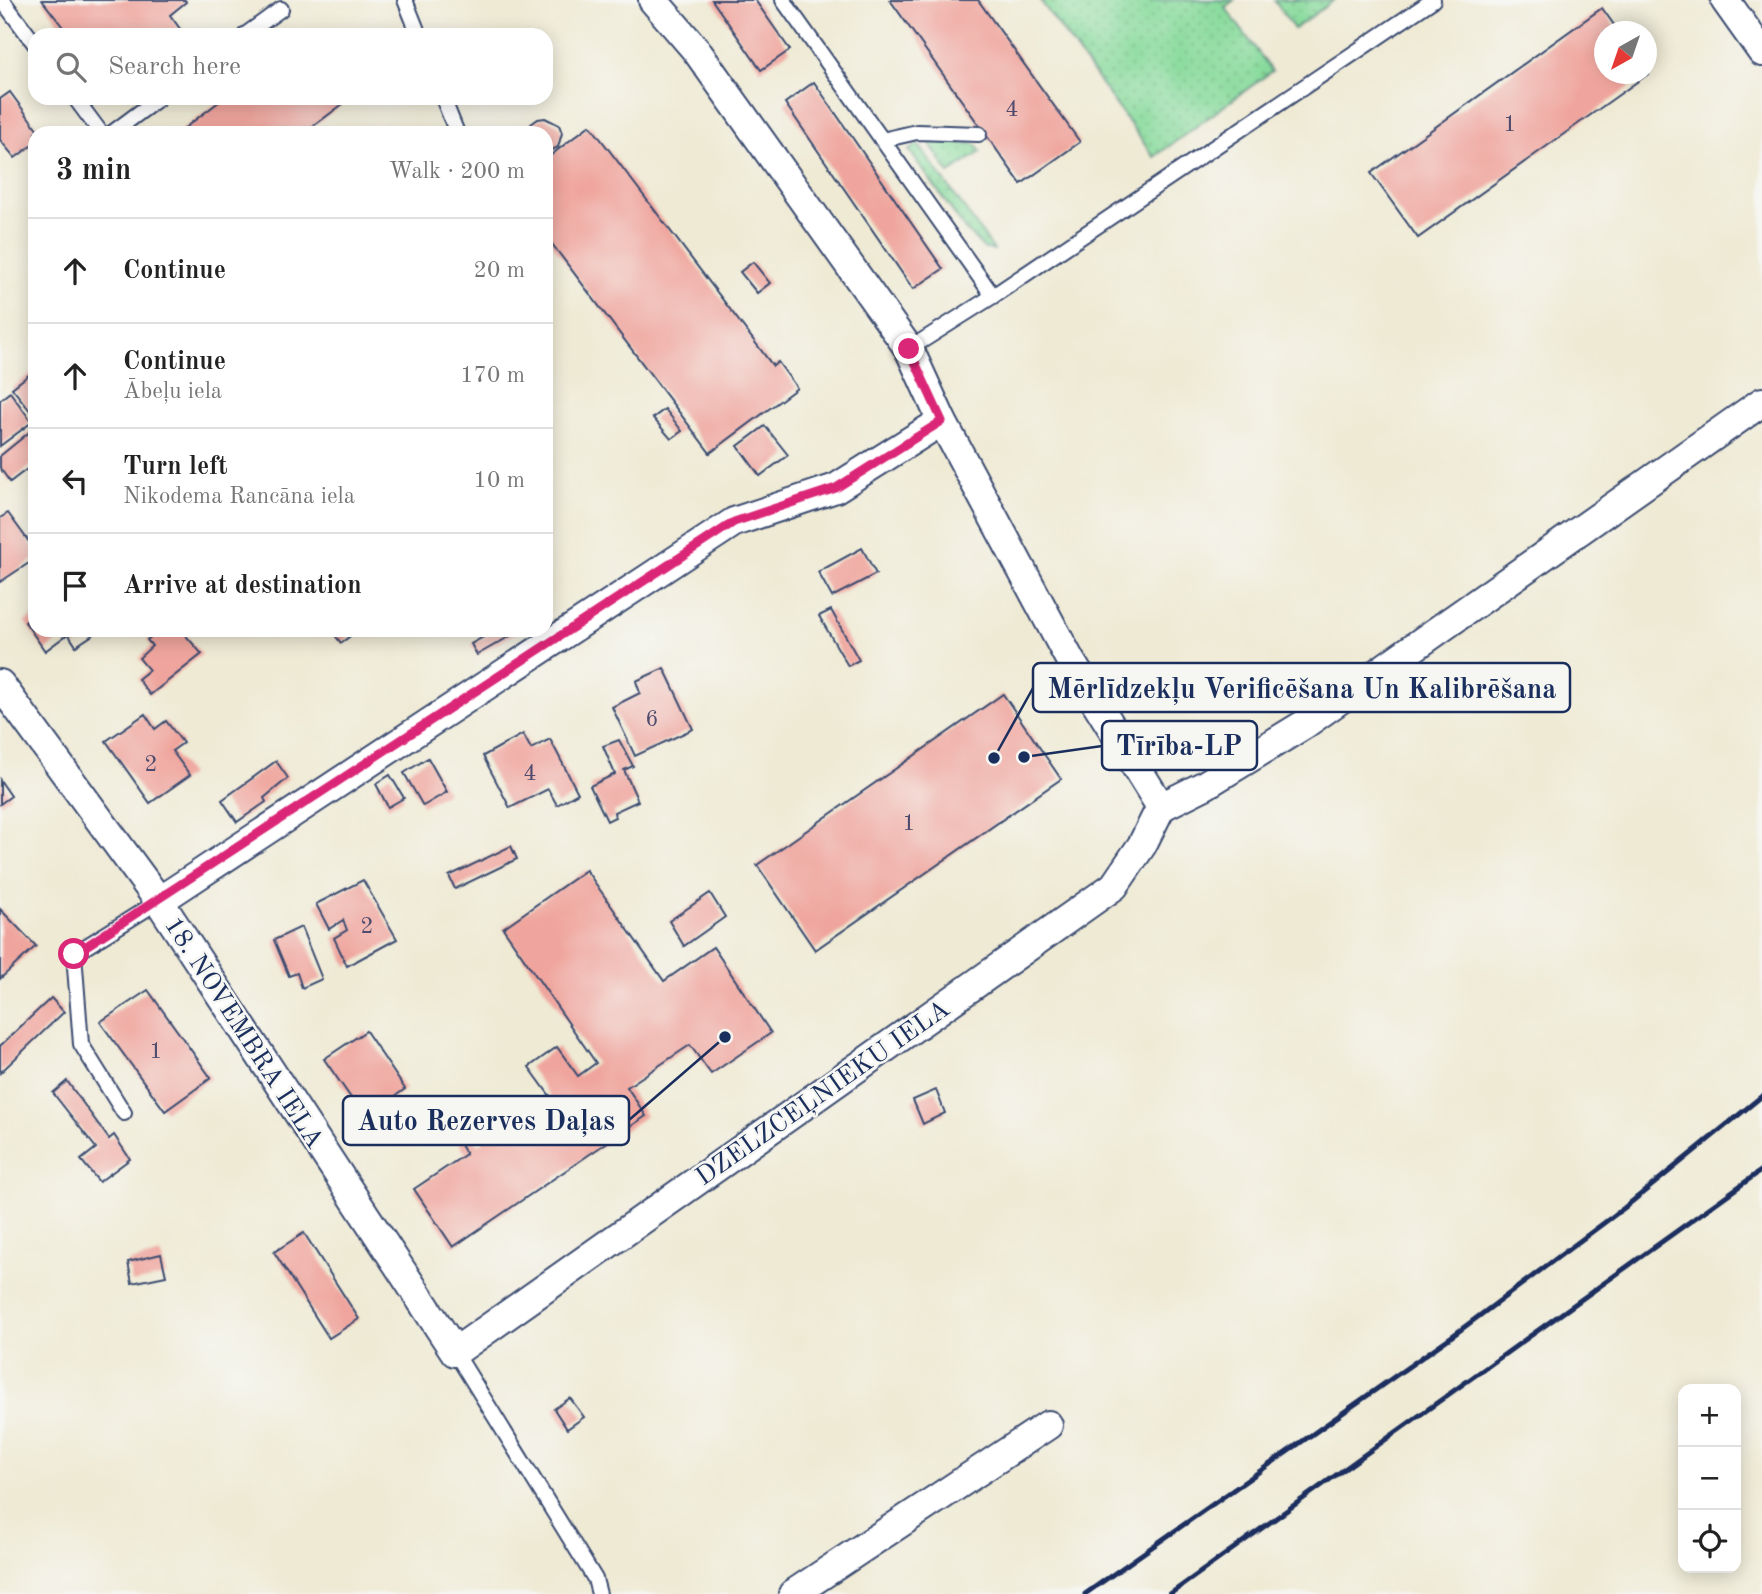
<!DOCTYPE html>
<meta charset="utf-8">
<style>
:root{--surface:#fff;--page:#f2f2f2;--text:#222;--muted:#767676;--line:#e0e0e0}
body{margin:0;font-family:"Old Standard TT",serif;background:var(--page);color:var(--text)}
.controls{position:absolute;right:21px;bottom:21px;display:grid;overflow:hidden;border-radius:14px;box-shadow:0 4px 18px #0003}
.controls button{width:63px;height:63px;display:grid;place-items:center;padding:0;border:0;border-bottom:2px solid var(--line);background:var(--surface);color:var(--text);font:35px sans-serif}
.compass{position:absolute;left:1594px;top:21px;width:63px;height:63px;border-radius:50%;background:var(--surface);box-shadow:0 4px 18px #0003;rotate:220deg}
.stop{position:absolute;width:21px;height:21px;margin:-16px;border:5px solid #db2777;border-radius:50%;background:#fff}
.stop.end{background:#db2777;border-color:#fff;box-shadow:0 2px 7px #0008}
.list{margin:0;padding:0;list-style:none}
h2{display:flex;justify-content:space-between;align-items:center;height:91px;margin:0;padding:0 28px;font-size:30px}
h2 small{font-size:23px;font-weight:400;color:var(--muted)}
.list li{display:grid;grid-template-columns:46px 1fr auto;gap:21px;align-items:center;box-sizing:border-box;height:105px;padding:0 28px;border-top:2px solid var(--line)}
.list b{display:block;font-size:26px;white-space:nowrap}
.list p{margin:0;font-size:23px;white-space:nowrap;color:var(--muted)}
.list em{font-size:23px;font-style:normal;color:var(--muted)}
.icon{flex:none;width:38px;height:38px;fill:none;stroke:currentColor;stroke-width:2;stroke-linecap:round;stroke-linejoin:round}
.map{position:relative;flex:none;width:1762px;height:1594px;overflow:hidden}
.search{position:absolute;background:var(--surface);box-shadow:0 4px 18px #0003;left:28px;top:28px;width:525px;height:77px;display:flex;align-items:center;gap:18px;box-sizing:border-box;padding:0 24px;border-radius:21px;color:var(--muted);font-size:26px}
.panel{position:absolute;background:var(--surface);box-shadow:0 4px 18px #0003;left:28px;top:126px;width:525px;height:511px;border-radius:21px}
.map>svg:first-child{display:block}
</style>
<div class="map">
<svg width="1762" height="1594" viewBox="0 0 1762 1594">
<defs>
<pattern id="grass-dots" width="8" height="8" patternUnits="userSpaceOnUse" patternTransform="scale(1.75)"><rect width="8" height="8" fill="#87da9b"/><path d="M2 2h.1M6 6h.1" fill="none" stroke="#74bb88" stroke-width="1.8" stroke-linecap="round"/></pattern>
</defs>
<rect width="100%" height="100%" fill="#f6f6f2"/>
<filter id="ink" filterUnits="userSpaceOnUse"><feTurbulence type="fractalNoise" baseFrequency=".0143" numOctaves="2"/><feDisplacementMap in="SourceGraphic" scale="14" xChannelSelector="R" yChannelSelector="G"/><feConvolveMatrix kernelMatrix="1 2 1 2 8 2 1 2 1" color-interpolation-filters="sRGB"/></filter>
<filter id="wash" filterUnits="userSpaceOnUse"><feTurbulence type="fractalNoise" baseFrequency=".00686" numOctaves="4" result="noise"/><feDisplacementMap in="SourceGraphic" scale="28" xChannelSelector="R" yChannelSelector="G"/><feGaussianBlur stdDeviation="1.57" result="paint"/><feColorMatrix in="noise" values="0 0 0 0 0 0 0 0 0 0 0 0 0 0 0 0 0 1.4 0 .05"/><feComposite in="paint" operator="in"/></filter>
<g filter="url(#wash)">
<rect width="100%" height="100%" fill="#efead4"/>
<g fill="url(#grass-dots)" stroke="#51847c" stroke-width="2">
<path d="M 1040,0 L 1234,0 L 1225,7 L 1272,71 L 1154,157 Z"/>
<path d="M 1274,0 L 1334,0 L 1294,29 Z"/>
<path d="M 929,142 L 976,144 L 981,152 L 949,173 Z"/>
<path d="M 918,144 L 994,250 L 985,249 L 965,229 L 909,150 Z"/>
</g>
<g id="blocks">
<g fill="#efa59d">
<path d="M 42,0 L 185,0 L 186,2 L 170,15 L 183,33 L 181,35 L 69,35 Z"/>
<path d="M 712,0 L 755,0 L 790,50 L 761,70 Z"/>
<path d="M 890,0 L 978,0 L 1080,142 L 1021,184 Z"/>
<path d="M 1602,8 L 1619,32 L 1604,32 L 1604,74 L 1648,74 L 1418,238 L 1371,173 Z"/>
<path d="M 814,82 L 943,269 L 913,289 L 785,103 Z"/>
<path d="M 10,92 L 40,133 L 35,133 L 35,143 L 15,158 L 0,140 L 0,99 Z"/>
<path d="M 224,98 L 351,98 L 304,133 L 178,133 Z"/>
<path d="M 545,118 L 559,125 L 562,133 L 558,147 L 546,153 L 546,133 L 528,133 L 531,124 L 538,119 Z"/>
<path d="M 590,125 L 773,366 L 778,362 L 797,388 L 710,453 L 546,236 L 546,159 Z"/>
<path d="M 753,262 L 770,283 L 757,293 L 740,272 Z"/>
<path d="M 35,370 L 35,417 L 12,388 Z"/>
<path d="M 10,392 L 32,422 L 0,446 L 0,400 Z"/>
<path d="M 665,409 L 682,431 L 671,439 L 653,418 Z"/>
<path d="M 765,426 L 788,455 L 760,476 L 738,446 Z"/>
<path d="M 32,430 L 35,434 L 35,467 L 31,466 L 10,482 L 0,468 L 0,456 Z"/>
<path d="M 8,513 L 35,550 L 35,559 L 0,582 L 0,518 Z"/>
<path d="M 862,548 L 876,574 L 832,597 L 818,572 Z"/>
<path d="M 831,610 L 859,660 L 848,666 L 819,616 Z"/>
<path d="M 35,615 L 35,630 L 100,630 L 76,646 L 68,634 L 45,651 L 25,622 Z"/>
<path d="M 159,630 L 181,630 L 202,654 L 150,695 L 138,679 L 149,670 L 139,658 L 152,646 L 147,640 Z"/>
<path d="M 331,630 L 358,630 L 341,643 Z"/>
<path d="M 496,630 L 521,630 L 477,655 L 471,644 Z"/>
<path d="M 664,668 L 693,729 L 635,756 L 612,707 L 640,693 L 636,681 Z"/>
<path d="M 1003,694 L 1061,779 L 815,950 L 757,865 Z"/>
<path d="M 145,714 L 155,729 L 166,721 L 183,743 L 172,751 L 190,775 L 150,803 L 106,741 Z"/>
<path d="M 523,734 L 531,749 L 550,739 L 578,793 L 557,805 L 548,789 L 510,808 L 483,756 Z"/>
<path d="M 619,740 L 633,766 L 624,770 L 638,801 L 614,812 L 615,817 L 607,821 L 590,786 L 615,774 L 603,746 Z"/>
<path d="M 428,758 L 447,792 L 423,806 L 404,773 Z"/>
<path d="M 276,761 L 288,778 L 264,798 L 266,802 L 237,822 L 222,800 Z"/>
<path d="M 390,775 L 404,798 L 388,807 L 376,784 Z"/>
<path d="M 0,780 L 11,796 L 0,804 Z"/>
<path d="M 511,846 L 517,859 L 455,889 L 449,876 Z"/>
<path d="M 586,870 L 664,981 L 713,947 L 771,1033 L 711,1074 L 690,1045 L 627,1087 L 646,1116 L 453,1247 L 414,1189 L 466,1154 L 459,1143 L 471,1134 L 479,1144 L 550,1096 L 529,1067 L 557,1047 L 578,1076 L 596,1063 L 503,928 Z"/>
<path d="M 363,880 L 397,939 L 347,966 L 334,938 L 347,930 L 343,920 L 329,929 L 316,904 Z"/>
<path d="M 710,893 L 725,917 L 684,946 L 669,921 Z"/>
<path d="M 0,909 L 36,946 L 0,979 Z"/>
<path d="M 301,927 L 322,979 L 302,988 L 297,973 L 289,976 L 274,940 Z"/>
<path d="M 148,990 L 211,1078 L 165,1111 L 100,1022 Z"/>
<path d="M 51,998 L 64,1012 L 0,1073 L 0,1046 Z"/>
<path d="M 366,1031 L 405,1089 L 365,1118 L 324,1059 Z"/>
<path d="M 67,1081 L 109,1139 L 114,1135 L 130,1159 L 99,1182 L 81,1160 L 96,1148 L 53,1093 Z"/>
<path d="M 936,1090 L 945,1113 L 923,1124 L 913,1100 Z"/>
<path d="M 304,1233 L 359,1319 L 329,1338 L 274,1252 Z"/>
<path d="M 161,1254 L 166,1276 L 132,1283 L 128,1262 Z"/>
<path d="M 570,1398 L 584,1417 L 567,1429 L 554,1409 Z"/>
</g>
</g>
</g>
<g filter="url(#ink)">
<use href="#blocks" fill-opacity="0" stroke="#3b4b70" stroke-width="2"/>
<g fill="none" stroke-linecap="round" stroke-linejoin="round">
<g stroke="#3b4b70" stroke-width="18">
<g id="service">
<path d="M 2,0 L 35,44"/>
<path d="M 405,0 L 419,35"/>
<path d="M 783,0 L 993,296"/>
<path d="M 245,35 L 281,9"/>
<path d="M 75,98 L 101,133"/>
<path d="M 443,98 L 457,133"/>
<path d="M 112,133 L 159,98"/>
<path d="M 882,140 L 917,132 L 979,134"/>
<path d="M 909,349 L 993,296 L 1433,0"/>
<path d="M 124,1113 L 81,1044 L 74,954 L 159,901"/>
<path d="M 455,1352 L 595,1579 L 599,1594"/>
</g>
</g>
<g stroke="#3b4b70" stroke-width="32">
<g id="minor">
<path d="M 653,0 L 696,50 L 909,349 L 942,421 L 1071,662 L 1161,807"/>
<path d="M 1725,0 L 1762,52"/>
<path d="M 0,684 L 159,901 L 455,1352 L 1114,886 L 1142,845 L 1161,807"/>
<path d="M 1161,807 L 1205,785 L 1305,724 L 1762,402"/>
<path d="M 159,901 L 734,522 L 836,488 L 942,421"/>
<path d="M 793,1594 L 1048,1425"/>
</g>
</g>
<use href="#service" stroke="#fff" stroke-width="14"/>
<use href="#minor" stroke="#fff" stroke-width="28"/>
<g stroke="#1b2f5e" stroke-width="5">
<path d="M 1085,1594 L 1455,1334 L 1624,1208 L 1762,1096"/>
<path d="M 1170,1594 L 1762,1170"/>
</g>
</g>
</g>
<g fill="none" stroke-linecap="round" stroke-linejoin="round" filter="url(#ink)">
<path stroke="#db2777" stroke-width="9" d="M 74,954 L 734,522 L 836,488 L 942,421 L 909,349"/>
</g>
<g text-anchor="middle" stroke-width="5" stroke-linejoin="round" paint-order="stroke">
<g font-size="23" fill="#504c6e">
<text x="1012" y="116">4</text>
<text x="1510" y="131">1</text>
<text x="652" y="726">6</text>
<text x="151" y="771">2</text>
<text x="530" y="780">4</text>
<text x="909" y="830">1</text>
<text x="367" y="933">2</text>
<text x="156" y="1058">1</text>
</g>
<g font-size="26" fill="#1b2f5e" stroke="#f6f6f2">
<text transform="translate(245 1032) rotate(57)" y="9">18. NOVEMBRA IELA</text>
<text transform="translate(822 1092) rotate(-35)" y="9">DZELZCEĻNIEKU IELA</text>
</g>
</g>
<path fill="none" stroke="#1b2f5e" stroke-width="2.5" d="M994 758L1033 688M1024 757L1102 746M725 1037L629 1120"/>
<g fill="#1b2f5e" stroke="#f6f6f2" stroke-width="2.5">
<circle cx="994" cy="758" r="7"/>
<circle cx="1024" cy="757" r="7"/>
<circle cx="725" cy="1037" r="7"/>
</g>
<g fill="#f6f6f2" stroke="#1b2f5e" stroke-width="2.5">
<rect x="1033" y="663" width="537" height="49" rx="7"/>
<rect x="1102" y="721" width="155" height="49" rx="7"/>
<rect x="343" y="1096" width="286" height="49" rx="7"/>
</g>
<g font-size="28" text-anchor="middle" font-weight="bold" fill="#1b2f5e">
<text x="1302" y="698">Mērlīdzekļu Verificēšana Un Kalibrēšana</text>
<text x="1179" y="755">Tīrība-LP</text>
<text x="486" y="1130">Auto Rezerves Daļas</text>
</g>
</svg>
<div class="controls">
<button>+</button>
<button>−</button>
<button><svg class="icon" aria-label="locate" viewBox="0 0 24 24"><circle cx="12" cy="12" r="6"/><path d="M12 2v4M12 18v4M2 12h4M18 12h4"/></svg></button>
</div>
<svg class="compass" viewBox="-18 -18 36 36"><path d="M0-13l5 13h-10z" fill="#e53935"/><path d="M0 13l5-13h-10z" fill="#767676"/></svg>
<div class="stop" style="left:74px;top:954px"></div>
<div class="stop end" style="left:909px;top:349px"></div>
<div class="search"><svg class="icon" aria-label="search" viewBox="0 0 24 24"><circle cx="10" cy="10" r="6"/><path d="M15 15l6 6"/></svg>Search here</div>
<section class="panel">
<h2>3 min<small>Walk · 200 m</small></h2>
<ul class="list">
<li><svg class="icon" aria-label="ahead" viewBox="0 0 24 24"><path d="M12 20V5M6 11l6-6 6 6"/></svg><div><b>Continue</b></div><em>20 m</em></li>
<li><svg class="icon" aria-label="ahead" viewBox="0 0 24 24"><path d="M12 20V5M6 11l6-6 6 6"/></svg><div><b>Continue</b><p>Ābeļu iela</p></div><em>170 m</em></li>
<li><svg class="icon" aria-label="left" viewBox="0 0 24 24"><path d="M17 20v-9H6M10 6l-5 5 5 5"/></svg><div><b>Turn left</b><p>Nikodema Rancāna iela</p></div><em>10 m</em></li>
<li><svg class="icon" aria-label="arrive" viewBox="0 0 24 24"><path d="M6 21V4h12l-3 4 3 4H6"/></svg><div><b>Arrive at destination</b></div></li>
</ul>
</section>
</div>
